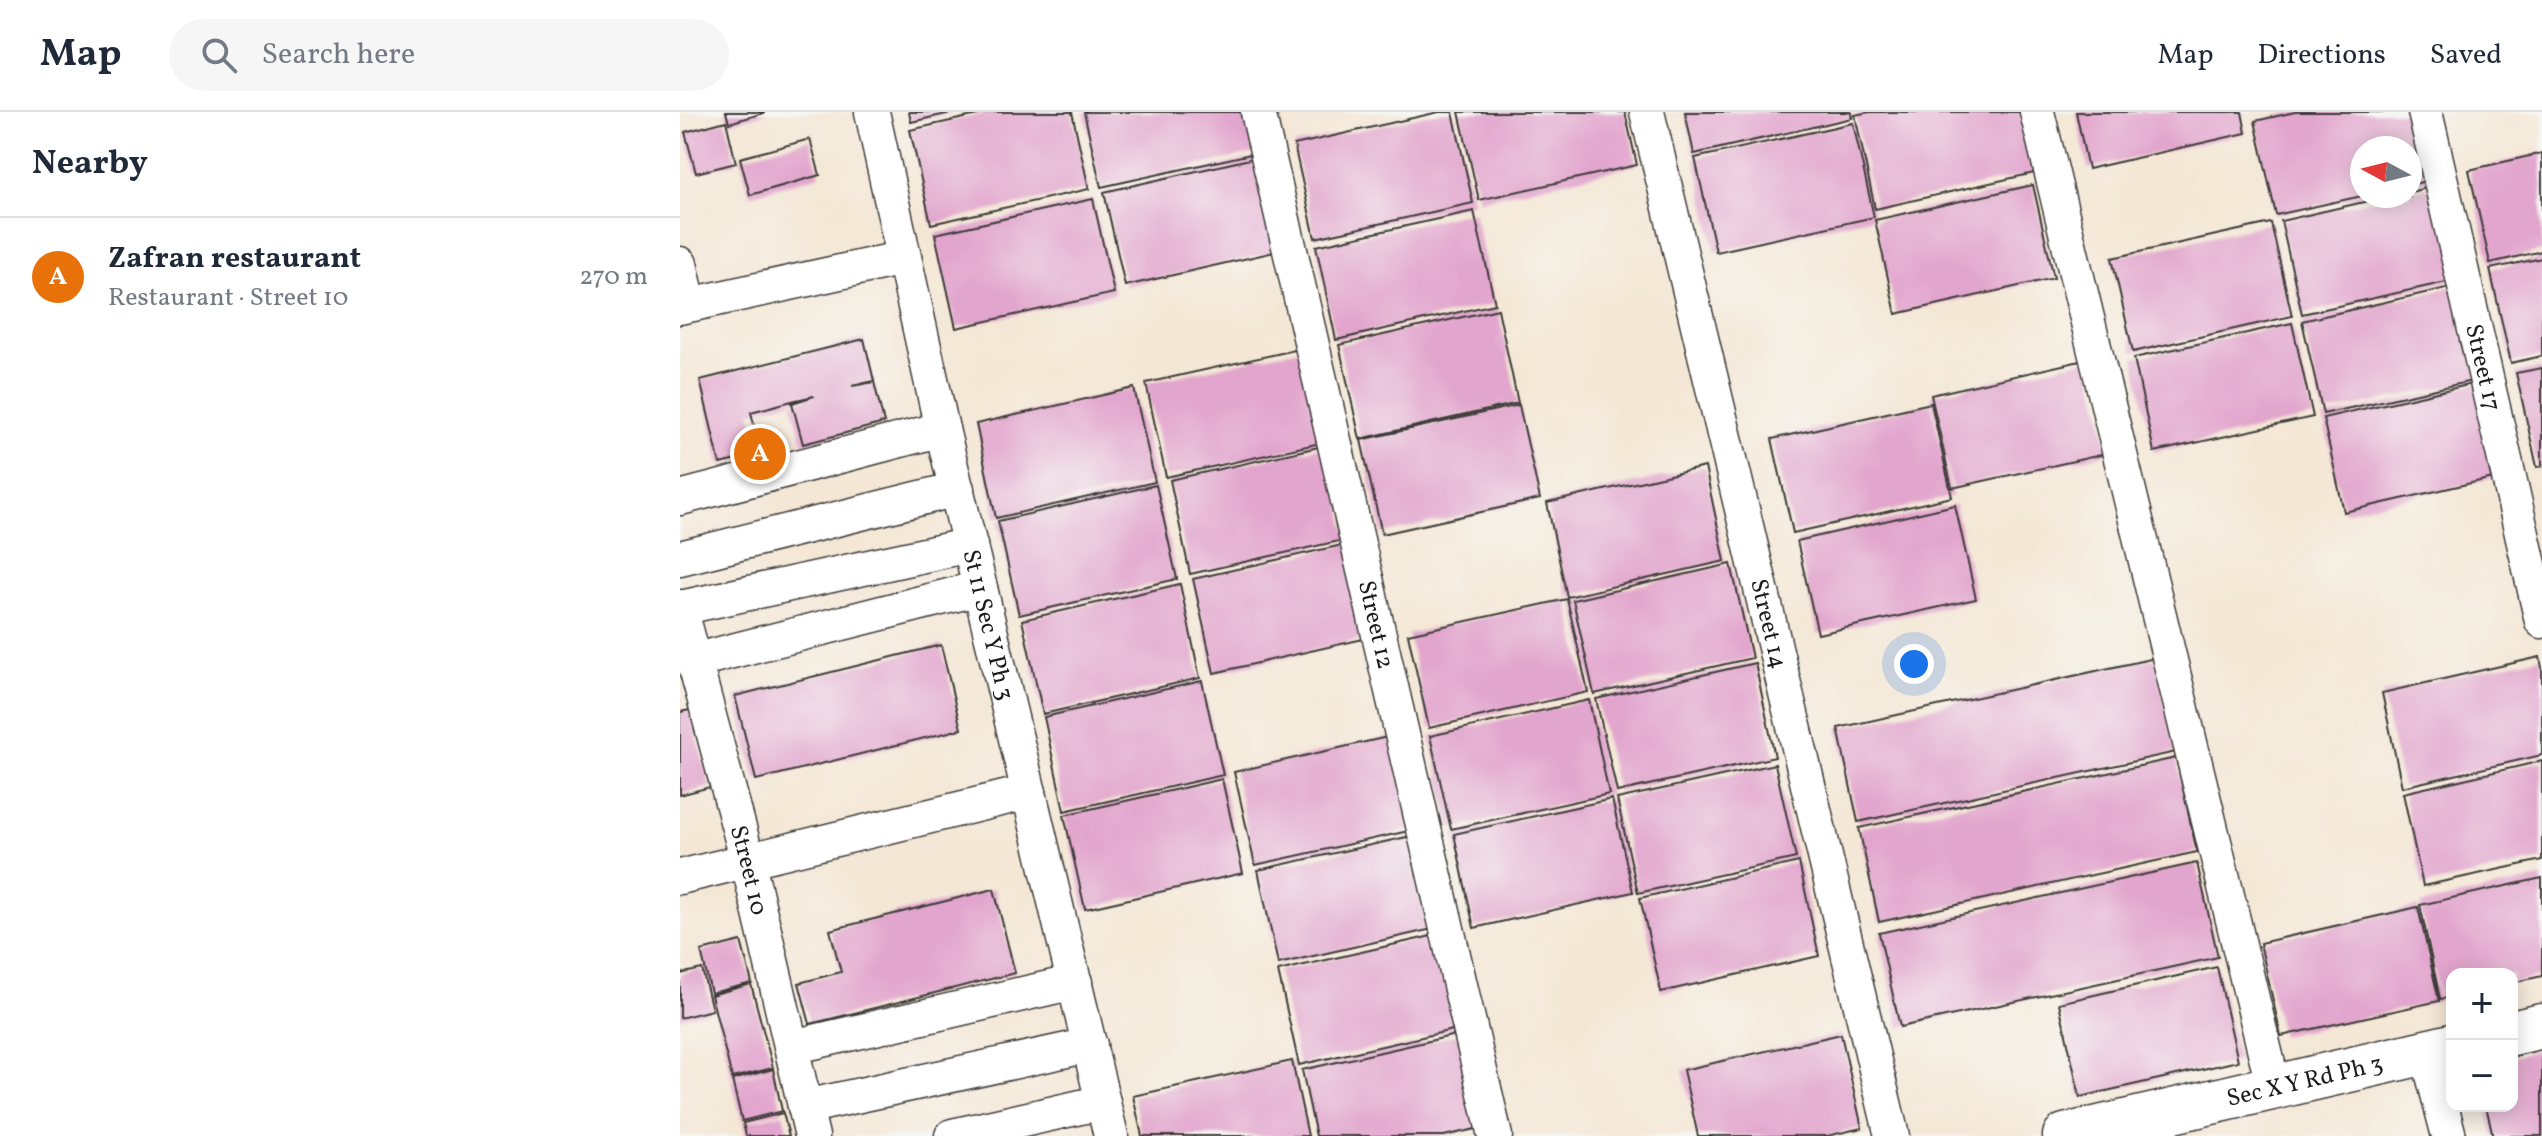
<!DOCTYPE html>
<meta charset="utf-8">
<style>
:root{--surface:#fff;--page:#f6f6f7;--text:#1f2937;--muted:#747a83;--line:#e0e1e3;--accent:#111827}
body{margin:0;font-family:Vollkorn,serif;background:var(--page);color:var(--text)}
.controls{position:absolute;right:24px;bottom:24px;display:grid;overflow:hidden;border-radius:16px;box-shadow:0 4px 20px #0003}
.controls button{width:72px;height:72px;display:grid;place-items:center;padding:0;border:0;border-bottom:2px solid var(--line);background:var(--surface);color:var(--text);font:40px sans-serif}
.compass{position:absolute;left:1670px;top:24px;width:72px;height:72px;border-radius:50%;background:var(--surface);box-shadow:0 4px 20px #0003;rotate:277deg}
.you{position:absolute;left:1234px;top:552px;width:28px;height:28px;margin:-20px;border:6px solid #fff;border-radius:50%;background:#1a73e8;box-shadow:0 0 0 12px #1a73e833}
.badge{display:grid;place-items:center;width:52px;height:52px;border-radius:50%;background:var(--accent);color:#fff;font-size:26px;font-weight:700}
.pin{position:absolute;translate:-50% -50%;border:4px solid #fff;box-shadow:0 2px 8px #0006}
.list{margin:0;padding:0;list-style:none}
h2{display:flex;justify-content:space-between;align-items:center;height:104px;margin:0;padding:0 32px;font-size:34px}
h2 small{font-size:26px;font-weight:400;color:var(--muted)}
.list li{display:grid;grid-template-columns:52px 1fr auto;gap:24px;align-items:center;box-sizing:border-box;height:120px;padding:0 32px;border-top:2px solid var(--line)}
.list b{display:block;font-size:30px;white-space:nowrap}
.list p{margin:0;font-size:26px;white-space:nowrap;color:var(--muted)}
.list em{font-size:26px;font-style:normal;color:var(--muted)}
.icon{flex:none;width:44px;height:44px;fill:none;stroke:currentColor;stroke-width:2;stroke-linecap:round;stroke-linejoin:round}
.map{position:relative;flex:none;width:1862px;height:1024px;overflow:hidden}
header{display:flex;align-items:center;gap:48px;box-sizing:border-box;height:112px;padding:0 40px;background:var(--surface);border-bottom:2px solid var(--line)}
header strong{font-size:38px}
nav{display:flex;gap:44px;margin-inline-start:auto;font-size:28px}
.search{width:560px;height:72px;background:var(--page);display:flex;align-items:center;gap:20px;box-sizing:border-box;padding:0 28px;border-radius:44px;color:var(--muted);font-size:30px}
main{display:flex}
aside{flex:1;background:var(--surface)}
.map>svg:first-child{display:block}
</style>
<header>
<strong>Map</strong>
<div class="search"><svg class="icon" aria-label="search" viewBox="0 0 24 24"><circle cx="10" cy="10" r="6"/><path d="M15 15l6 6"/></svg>Search here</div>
<nav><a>Map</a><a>Directions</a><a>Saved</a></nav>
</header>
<main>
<aside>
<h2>Nearby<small></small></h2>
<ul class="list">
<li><span class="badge" style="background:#e8710a">A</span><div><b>Zafran restaurant</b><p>Restaurant · Street 10</p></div><em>270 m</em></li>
</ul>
</aside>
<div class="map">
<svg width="1862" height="1024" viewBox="0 0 1862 1024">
<rect width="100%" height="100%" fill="#f6f6f2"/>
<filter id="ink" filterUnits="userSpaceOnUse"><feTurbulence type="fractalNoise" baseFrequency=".0125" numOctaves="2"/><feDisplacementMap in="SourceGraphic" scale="16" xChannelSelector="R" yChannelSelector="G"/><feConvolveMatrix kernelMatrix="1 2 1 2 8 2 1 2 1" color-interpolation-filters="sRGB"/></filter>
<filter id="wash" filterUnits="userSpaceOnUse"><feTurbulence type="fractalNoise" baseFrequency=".006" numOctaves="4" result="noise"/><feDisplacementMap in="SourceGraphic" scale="32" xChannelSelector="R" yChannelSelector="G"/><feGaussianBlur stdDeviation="1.8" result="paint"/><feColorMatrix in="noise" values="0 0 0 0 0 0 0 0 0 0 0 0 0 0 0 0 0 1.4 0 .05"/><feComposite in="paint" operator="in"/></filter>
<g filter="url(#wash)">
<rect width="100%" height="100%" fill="#f4e7d5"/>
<g id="blocks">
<g fill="#e2a5cd">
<path d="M 46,0 L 84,0 L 84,1 L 49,11 Z"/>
<path d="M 229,0 L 271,0 L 271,1 L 231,10 Z"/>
<path d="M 311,0 L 392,0 L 409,77 L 251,112 L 230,18 Z"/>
<path d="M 404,0 L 571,0 L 580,40 L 421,75 Z"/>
<path d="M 759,0 L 773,0 L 793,91 L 635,126 L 614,33 Z"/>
<path d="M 779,0 L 945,0 L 957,53 L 799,88 Z"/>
<path d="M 1005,0 L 1171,0 L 1172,6 L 1014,42 Z"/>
<path d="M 1189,0 L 1340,0 L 1354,61 L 1195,97 L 1175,3 Z"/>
<path d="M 1396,0 L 1562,0 L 1566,21 L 1408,57 Z"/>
<path d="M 1615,0 L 1739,0 L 1754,67 L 1730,73 L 1730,36 L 1682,36 L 1682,84 L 1596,103 L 1575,9 Z"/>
<path d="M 46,9 L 56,51 L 16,61 L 5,20 Z"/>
<path d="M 1173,11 L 1194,105 L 1036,140 L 1015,46 Z"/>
<path d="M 130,27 L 140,63 L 70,83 L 60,46 Z"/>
<path d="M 1862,41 L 1862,139 L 1810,151 L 1789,58 Z"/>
<path d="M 583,44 L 603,138 L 445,174 L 424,80 Z"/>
<path d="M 1353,73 L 1374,166 L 1216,202 L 1195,108 Z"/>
<path d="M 1759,73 L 1780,167 L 1622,202 L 1601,109 L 1710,84 L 1730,84 L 1730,80 Z"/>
<path d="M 413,87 L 434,181 L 276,216 L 255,122 Z"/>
<path d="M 794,99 L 815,192 L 656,228 L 636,134 Z"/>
<path d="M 1591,111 L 1612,204 L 1453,240 L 1432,146 Z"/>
<path d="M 1862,146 L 1862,244 L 1831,251 L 1810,157 Z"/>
<path d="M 1780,173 L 1801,267 L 1643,302 L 1622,209 Z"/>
<path d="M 818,197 L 838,291 L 680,327 L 659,233 Z"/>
<path d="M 1612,211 L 1633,305 L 1474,340 L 1454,246 Z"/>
<path d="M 184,227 L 194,269 L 172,274 L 194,270 L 204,311 L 123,332 L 112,291 L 134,284 L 112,289 L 71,300 L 81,342 L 40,352 L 20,268 Z"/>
<path d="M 624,236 L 645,330 L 486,365 L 466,271 Z"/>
<path d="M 1409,247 L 1430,341 L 1272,376 L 1251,283 Z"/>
<path d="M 1862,256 L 1862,354 L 1857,355 L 1836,261 Z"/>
<path d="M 1801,270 L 1822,364 L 1664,400 L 1643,306 Z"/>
<path d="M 454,276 L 475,370 L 316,406 L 296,312 Z"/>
<path d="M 1251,291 L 1272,385 L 1113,421 L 1092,327 Z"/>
<path d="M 839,293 L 860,387 L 702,422 L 681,328 Z"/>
<path d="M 648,333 L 668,427 L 510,462 L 490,368 Z"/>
<path d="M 1025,355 L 1045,449 L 887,485 L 867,391 Z"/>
<path d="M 476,373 L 497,467 L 339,503 L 318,409 Z"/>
<path d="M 1275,393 L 1296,487 L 1138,522 L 1117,429 Z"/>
<path d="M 671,431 L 692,525 L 534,561 L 513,467 Z"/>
<path d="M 1051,452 L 1072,546 L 914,582 L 893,488 Z"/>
<path d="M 500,472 L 520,566 L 363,602 L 342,508 Z"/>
<path d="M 887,487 L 908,580 L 749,616 L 728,522 Z"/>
<path d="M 261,533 L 281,617 L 76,668 L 55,584 Z"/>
<path d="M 1860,545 L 1862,556 L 1862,643 L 1722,675 L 1702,581 Z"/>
<path d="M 1475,546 L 1496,640 L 1178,710 L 1158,616 Z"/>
<path d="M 1075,551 L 1095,645 L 937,680 L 916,587 Z"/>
<path d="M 522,569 L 543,663 L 384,699 L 364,605 Z"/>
<path d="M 909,588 L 929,682 L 771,717 L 750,624 Z"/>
<path d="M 10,598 L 30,675 L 0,683 L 0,600 Z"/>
<path d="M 712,624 L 733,718 L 575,753 L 554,660 Z"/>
<path d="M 1496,646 L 1517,740 L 1199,810 L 1179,716 Z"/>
<path d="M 1862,649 L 1862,748 L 1743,774 L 1723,681 Z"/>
<path d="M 1095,652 L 1116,746 L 958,781 L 937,687 Z"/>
<path d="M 542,667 L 563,761 L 405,797 L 384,703 Z"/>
<path d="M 932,687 L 953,780 L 794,816 L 774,722 Z"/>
<path d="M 736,723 L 757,816 L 598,852 L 578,758 Z"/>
<path d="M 1119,750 L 1139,844 L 981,880 L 960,786 Z"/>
<path d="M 1517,751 L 1538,845 L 1220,915 L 1199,821 Z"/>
<path d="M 1862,766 L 1862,864 L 1832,871 L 1832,862 L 1772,862 L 1772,885 L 1760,887 L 1740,793 Z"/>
<path d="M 314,777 L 335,861 L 130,912 L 119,871 L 161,860 L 150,818 Z"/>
<path d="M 1738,795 L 1759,889 L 1601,924 L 1580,831 Z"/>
<path d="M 756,823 L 777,917 L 619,953 L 598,859 Z"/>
<path d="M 61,829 L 72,871 L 31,881 L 21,839 Z"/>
<path d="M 1537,855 L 1558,949 L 1400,985 L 1379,891 Z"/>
<path d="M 22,857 L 32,898 L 0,906 L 0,862 Z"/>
<path d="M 71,872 L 93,956 L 52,966 L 31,883 Z"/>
<path d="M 780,922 L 800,1016 L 764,1024 L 636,1024 L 622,958 Z"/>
<path d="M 1161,922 L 1182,1016 L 1147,1024 L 1018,1024 L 1003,958 Z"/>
<path d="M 1862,937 L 1862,1024 L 1813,1024 L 1806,994 L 1832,994 L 1832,945 Z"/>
<path d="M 612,949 L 628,1024 L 462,1024 L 453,984 Z"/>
<path d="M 93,957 L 102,999 L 62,1009 L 52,968 Z"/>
<path d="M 103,1001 L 109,1024 L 66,1024 L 63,1011 Z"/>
</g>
</g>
</g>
<g filter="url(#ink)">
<use href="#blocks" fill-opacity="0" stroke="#3c3a38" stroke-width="2"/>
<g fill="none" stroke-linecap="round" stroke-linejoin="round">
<g stroke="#3c3a38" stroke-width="37">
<g id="street">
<path id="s1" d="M 192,0 L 262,317 L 431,1024"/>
<path id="s2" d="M 578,0 L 815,1024"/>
<path id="s3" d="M 967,0 L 1212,1024"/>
<path d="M 1357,0 L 1594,977"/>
<path id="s4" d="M 1745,0 L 1862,509"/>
<path d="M 0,152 L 9,192"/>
<path d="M 0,195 L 224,146"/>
<path d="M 0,386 L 262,317"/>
<path d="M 0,446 L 277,377"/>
<path id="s5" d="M 0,495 L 68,750 L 132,1024"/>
<path d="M 0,496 L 290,433"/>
<path d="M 13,549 L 300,476"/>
<path d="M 0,765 L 349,680"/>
<path d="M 112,935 L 395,870"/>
<path d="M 1747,940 L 1769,1024"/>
<path d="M 125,995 L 410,933"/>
<path d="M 272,1024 L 423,990"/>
</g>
</g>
<g stroke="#3c3a38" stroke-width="47">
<g id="secondary">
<path d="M 1832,921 L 1862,914"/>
<path id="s6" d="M 1385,1024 L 1772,934"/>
</g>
</g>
<use href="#street" stroke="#fff" stroke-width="34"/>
<use href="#secondary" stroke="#fff" stroke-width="44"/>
</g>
</g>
<g text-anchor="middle" stroke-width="7" stroke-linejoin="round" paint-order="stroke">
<g font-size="24" fill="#1c1c1c" stroke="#f6f6f2">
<text dy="8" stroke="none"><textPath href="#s4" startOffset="262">Street 17</textPath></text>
<text dy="8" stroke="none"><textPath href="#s2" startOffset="526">Street 12</textPath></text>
<text dy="8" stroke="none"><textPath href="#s3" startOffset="526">Street 14</textPath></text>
<text dy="8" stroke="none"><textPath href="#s1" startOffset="526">St 11 Sec Y Ph 3</textPath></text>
<text dy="8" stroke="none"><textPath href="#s5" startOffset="272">Street 10</textPath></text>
<text dy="8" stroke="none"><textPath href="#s6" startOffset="246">Sec X Y Rd Ph 3</textPath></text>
</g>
</g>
</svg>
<div class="controls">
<button>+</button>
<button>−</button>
</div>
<svg class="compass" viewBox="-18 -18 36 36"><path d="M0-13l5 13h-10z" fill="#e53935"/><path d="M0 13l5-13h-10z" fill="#747a83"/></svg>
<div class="you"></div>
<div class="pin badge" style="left:80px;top:342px;background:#e8710a">A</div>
</div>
</main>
